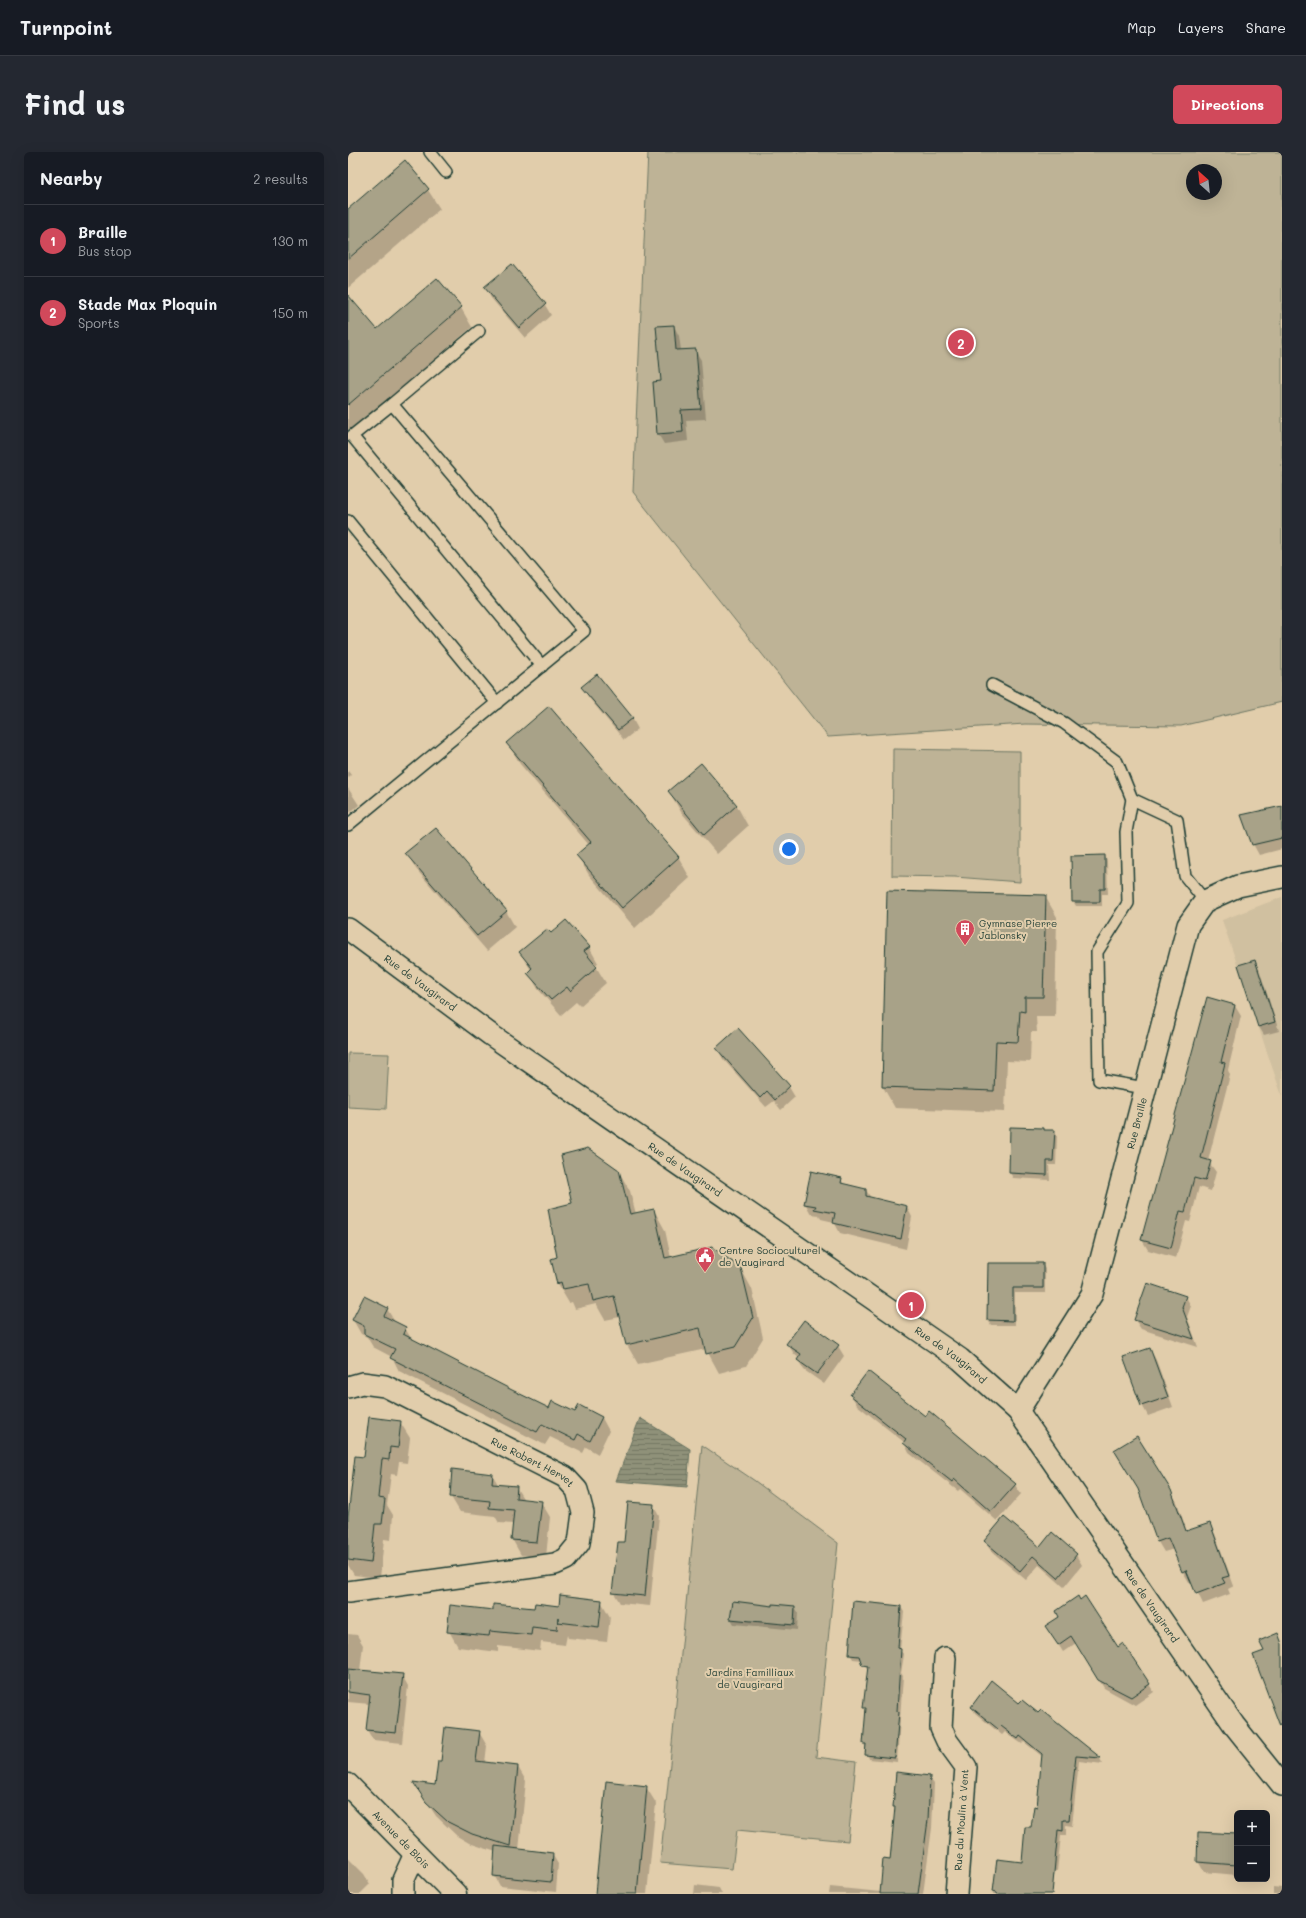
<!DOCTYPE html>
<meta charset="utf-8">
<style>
:root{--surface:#171b24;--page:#242831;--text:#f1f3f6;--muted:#9ea1a6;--line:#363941;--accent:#d1495b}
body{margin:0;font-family:Mali,sans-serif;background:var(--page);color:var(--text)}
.controls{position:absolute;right:12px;bottom:12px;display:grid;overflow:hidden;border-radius:6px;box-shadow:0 4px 16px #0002}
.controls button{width:36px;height:36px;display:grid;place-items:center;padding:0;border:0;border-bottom:1px solid var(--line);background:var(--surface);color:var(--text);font:20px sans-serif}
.compass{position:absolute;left:838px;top:12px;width:36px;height:36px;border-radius:50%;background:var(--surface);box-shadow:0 4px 16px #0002;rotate:333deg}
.you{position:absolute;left:441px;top:697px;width:14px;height:14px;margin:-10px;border:3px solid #fff;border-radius:50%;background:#1a73e8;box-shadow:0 0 0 6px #1a73e833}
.badge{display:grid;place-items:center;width:26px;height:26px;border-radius:50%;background:var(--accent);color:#fff;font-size:13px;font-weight:700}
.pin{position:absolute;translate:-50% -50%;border:2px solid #fff;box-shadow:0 1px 4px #0006}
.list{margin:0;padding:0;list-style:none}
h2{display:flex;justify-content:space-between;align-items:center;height:52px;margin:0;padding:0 16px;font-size:17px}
h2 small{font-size:13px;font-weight:400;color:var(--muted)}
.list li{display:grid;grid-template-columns:26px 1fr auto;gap:12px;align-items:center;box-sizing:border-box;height:72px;padding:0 16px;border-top:1px solid var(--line)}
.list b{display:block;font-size:15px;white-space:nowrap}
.list p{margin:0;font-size:13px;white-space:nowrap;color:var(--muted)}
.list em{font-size:13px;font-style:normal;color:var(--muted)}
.map{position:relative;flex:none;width:934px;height:1742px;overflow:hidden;border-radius:6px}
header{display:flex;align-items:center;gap:24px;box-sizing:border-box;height:56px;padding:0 20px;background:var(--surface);border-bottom:1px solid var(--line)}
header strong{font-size:19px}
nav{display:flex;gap:22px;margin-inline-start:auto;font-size:14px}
.intro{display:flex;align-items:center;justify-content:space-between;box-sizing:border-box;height:96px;padding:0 24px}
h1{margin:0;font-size:28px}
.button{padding:10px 18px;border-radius:6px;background:var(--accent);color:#fff;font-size:14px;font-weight:700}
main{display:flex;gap:24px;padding:0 24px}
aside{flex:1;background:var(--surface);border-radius:6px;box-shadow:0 4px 16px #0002}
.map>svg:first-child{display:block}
</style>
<header>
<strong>Turnpoint</strong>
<nav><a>Map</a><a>Layers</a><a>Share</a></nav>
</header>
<div class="intro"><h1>Find us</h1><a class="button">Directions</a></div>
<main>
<aside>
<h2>Nearby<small>2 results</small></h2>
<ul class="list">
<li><span class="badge">1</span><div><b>Braille</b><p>Bus stop</p></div><em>130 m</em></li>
<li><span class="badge">2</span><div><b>Stade Max Ploquin</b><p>Sports</p></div><em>150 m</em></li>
</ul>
</aside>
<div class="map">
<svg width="934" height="1742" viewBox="0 0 934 1742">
<defs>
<pattern id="water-rules" width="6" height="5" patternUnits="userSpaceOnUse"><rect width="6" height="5" fill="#8f9179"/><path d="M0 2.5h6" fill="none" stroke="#747864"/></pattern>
</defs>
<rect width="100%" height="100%" fill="#e1cdab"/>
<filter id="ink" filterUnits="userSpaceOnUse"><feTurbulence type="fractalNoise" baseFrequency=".025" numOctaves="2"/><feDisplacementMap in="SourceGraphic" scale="8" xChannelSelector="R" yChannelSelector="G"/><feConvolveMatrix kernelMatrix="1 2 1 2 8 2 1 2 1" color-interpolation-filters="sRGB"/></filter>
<g filter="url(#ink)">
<path fill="#d0c0a0" d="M 934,745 L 934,944 L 874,768 Z"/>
<g fill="#beb396" stroke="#6e7865" fill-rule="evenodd">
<path d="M 300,0 L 934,0 L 934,550 L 833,574 L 677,572 L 480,585 L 285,340 ZM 844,18 L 868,18 L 868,42 L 844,42 Z"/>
<path d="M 545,597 L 672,599 L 672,730 L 607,725 L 544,724 Z"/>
<path d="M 0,901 L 41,902 L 38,957 L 0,955 Z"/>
<path d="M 354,1293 L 407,1329 L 490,1391 L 468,1605 L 508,1610 L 500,1689 L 389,1678 L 384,1717 L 312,1711 Z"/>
</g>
<path fill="url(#water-rules)" stroke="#626f5d" d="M 292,1266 L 342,1297 L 339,1335 L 268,1329 Z"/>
<g fill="#0003">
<path d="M 57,10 L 80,38 L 92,57 L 0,136 L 0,58 Z"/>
<path d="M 164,113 L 197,153 L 203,163 L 177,186 L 143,146 L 137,135 Z"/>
<path d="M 0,156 L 29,179 L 113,156 L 124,175 L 0,282 Z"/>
<path d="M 326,174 L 331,184 L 333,198 L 347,198 L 353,208 L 358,267 L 338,268 L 340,289 L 316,292 L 310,282 L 314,230 Z"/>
<path d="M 235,535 L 284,566 L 290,577 L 276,588 L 241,546 Z"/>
<path d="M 201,555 L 331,706 L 342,726 L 287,776 L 241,723 L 229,703 L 241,693 L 172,612 L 160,591 Z"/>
<path d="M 353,612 L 389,654 L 400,674 L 369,702 L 333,660 L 321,639 Z"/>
<path d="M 0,619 L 3,623 L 0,626 Z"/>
<path d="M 0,636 L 11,653 L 0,662 Z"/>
<path d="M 934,655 L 934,697 L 911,703 L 905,692 Z"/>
<path d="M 59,701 L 158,759 L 167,775 L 139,799 L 68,717 Z"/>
<path d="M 757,704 L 759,709 L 760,742 L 754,742 L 754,754 L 728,754 L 725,749 Z"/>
<path d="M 540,740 L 697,744 L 709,765 L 707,865 L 688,865 L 689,880 L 683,880 L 682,910 L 659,909 L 657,960 L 547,956 L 535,935 Z"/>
<path d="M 202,782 L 241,795 L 250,811 L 247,813 L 258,831 L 232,854 L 228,850 L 213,863 L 190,837 L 181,821 L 183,818 L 172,800 Z"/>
<path d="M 906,809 L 911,817 L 931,879 L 916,883 L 911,875 L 891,814 Z"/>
<path d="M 887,854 L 893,864 L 880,918 L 882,923 L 860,1009 L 868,1020 L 863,1039 L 851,1035 L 842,1070 L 838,1069 L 828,1106 L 800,1098 L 794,1088 Z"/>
<path d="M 390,877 L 441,935 L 447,945 L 433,958 L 426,949 L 418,955 L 375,907 L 369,896 Z"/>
<path d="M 663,976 L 695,977 L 697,979 L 706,979 L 709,984 L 708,1013 L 701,1013 L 702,1028 L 665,1026 L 662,1021 Z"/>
<path d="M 270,1018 L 282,1039 L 288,1062 L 306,1058 L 317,1078 L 323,1106 L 393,1117 L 404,1137 L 415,1186 L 398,1214 L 371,1221 L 358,1197 L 290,1212 L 279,1193 L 272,1165 L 257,1168 L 248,1152 L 227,1157 L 224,1150 L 221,1151 L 209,1131 L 210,1106 L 225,1052 Z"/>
<path d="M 493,1027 L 496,1033 L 518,1038 L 523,1046 L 559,1055 L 564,1065 L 558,1097 L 492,1081 L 486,1070 L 473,1067 L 471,1063 L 463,1062 L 457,1051 Z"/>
<path d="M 641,1112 L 694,1112 L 697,1117 L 697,1141 L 667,1141 L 667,1173 L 643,1173 L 640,1168 Z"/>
<path d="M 838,1145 L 843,1154 L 839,1165 L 850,1195 L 793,1177 L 787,1168 Z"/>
<path d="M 39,1157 L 47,1170 L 57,1176 L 64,1188 L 201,1258 L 254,1266 L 261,1279 L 250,1302 L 238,1295 L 235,1301 L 202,1285 L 197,1293 L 51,1219 L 44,1205 L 25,1195 L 19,1185 L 13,1182 L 5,1168 Z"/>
<path d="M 440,1192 L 490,1194 L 496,1204 L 476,1232 L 456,1218 L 450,1208 L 451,1206 L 446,1202 Z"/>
<path d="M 802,1197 L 808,1208 L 825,1255 L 800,1264 L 794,1253 Z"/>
<path d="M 503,1243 L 577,1265 L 667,1333 L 673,1342 L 649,1369 L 612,1337 L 610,1339 L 561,1301 L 556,1290 L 509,1253 Z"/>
<path d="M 52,1270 L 62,1286 L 59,1311 L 51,1310 L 49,1323 L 43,1322 L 39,1353 L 45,1363 L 43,1388 L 36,1387 L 32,1426 L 6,1423 L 0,1413 L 0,1377 L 17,1306 Z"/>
<path d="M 144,1322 L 151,1334 L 168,1335 L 176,1348 L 193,1350 L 202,1365 L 198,1405 L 173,1403 L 164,1387 L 165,1372 L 151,1371 L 147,1364 L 112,1360 L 103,1345 Z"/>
<path d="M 822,1339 L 829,1350 L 839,1380 L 861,1372 L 867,1382 L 886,1434 L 880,1437 L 882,1442 L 855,1452 L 844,1429 L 841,1430 L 835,1420 L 826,1397 L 816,1400 L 810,1390 Z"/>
<path d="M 305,1353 L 311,1364 L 302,1454 L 272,1451 L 266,1441 L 276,1391 Z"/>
<path d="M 704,1382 L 728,1403 L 734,1413 L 716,1435 L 691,1413 L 678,1428 L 643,1399 L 638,1389 L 692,1396 Z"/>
<path d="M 253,1449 L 262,1465 L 259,1490 L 220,1486 L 219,1483 L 217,1493 L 193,1490 L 192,1499 L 150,1494 L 150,1500 L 110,1495 L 101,1479 L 145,1459 L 187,1458 Z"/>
<path d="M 386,1450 L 426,1455 L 447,1455 L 450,1460 L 449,1478 L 386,1472 L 383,1467 Z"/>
<path d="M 553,1455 L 556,1460 L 552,1498 L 556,1503 L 553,1521 L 555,1524 L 549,1610 L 521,1607 L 516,1591 L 520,1518 L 514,1508 L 505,1507 L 502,1502 Z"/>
<path d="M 712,1465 L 769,1496 L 775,1493 L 806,1540 L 787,1553 L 756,1536 L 728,1491 L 715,1500 L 703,1481 Z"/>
<path d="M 0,1482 L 9,1483 L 15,1493 L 12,1519 L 54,1523 L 60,1534 L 54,1591 L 25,1588 L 19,1578 L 22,1552 L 0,1550 Z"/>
<path d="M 672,1552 L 690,1562 L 693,1559 L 752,1607 L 755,1612 L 731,1609 L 724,1674 L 718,1673 L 718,1684 L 713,1684 L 709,1719 L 696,1718 L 694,1742 L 646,1742 L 649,1708 L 675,1711 L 690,1656 L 695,1605 L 676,1590 L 674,1592 L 657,1580 L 654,1583 L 627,1561 L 624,1555 Z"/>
<path d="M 131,1580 L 139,1594 L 137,1611 L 170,1615 L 178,1629 L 171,1698 L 204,1702 L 210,1712 L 208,1740 L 152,1734 L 146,1723 L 148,1700 L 121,1691 L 109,1684 L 88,1664 L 67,1632 L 88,1634 L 94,1611 Z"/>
<path d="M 581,1625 L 586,1632 L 584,1676 L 575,1742 L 481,1742 L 482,1735 L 533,1740 L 543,1709 L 548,1657 L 546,1654 Z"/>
<path d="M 298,1635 L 308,1651 L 299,1742 L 248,1742 Z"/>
<path d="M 889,1683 L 889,1723 L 856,1720 L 850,1709 Z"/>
<path d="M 0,1706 L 16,1722 L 22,1732 L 12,1742 L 0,1742 Z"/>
<path d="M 347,1733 L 371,1736 L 374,1742 L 346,1742 Z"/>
<path d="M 925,1735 L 934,1736 L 934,1742 L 925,1742 Z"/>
</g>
<g fill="#a8a288" stroke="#1f3d34">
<path d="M 57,8 L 81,37 L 0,107 L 0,57 Z"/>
<path d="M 164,112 L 198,152 L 171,176 L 136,135 Z"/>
<path d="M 89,126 L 114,155 L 0,253 L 0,143 L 29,177 Z"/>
<path d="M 326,173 L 328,198 L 348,197 L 353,257 L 333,258 L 335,280 L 309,282 L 305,230 L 313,229 L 308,174 Z"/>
<path d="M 249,522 L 285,566 L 270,578 L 233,535 Z"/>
<path d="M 201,554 L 331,705 L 274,756 L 228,703 L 243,690 L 158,591 Z"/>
<path d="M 353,611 L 389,653 L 356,683 L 320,639 Z"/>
<path d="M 934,654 L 934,686 L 904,693 L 893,663 Z"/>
<path d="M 88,676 L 159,759 L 129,784 L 57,701 Z"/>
<path d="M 757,703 L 757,737 L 752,737 L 752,750 L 724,750 L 723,704 Z"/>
<path d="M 539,739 L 698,743 L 695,845 L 677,845 L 677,860 L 672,859 L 670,890 L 648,889 L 646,939 L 534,935 Z"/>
<path d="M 218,768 L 242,795 L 236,799 L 249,815 L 222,839 L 219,835 L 203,848 L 179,821 L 184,816 L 171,800 L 199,777 L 203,781 Z"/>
<path d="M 907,808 L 927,870 L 910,875 L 890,813 Z"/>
<path d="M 859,845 L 887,853 L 873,910 L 877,911 L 853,1006 L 863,1009 L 857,1029 L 846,1026 L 837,1060 L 832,1059 L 823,1096 L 793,1088 Z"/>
<path d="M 390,876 L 442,934 L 427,948 L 419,939 L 412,946 L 368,896 Z"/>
<path d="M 662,975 L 696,976 L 696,978 L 707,978 L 705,1009 L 699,1009 L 699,1023 L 661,1021 Z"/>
<path d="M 240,996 L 271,1018 L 282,1062 L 306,1057 L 317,1106 L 364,1095 L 393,1116 L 405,1166 L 387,1195 L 358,1202 L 352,1176 L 278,1193 L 266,1144 L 245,1149 L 241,1132 L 215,1137 L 213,1130 L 209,1132 L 203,1107 L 209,1105 L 200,1057 L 224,1051 L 213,1003 Z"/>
<path d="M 463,1019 L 494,1026 L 493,1031 L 518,1037 L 518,1044 L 559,1054 L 553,1087 L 485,1071 L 487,1061 L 466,1057 L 468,1054 L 456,1052 Z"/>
<path d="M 640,1111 L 695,1111 L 695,1136 L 665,1136 L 665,1169 L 639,1168 Z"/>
<path d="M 799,1131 L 838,1144 L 834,1155 L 846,1187 L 786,1168 Z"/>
<path d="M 16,1144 L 40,1156 L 36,1164 L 58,1175 L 55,1182 L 164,1238 L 201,1256 L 204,1249 L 227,1260 L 231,1253 L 254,1265 L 242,1289 L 230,1282 L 227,1288 L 194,1272 L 189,1280 L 42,1206 L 47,1197 L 16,1182 L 16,1174 L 4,1168 Z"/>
<path d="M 456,1168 L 491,1193 L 469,1222 L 449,1208 L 453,1202 L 438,1192 Z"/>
<path d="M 802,1196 L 820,1245 L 793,1254 L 775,1205 Z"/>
<path d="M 520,1219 L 577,1264 L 581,1259 L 668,1332 L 643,1360 L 606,1327 L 604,1330 L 555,1291 L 558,1287 L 502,1243 Z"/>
<path d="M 21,1265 L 53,1269 L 50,1296 L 42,1295 L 41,1308 L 34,1307 L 30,1346 L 37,1347 L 34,1372 L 27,1372 L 23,1411 L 0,1408 L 0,1365 L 7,1304 L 16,1305 Z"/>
<path d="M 789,1284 L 823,1338 L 838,1379 L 862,1371 L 881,1424 L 874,1426 L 877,1431 L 848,1442 L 838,1418 L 834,1420 L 820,1386 L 809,1390 L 790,1337 L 766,1298 Z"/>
<path d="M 104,1317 L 145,1322 L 144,1332 L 169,1334 L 168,1346 L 194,1349 L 189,1390 L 163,1388 L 166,1358 L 141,1356 L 142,1349 L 102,1345 Z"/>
<path d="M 280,1350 L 306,1352 L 297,1444 L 264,1441 L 270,1390 L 276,1390 Z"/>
<path d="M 656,1365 L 692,1395 L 704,1380 L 729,1402 L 710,1426 L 685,1404 L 672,1419 L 636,1389 Z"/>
<path d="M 212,1443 L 254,1448 L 251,1475 L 210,1470 L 210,1465 L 209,1478 L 184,1475 L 183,1483 L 142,1479 L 141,1484 L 99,1480 L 102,1453 L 145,1458 L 145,1452 L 186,1456 L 187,1451 L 211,1454 Z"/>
<path d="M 730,1444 L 732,1448 L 737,1444 L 770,1495 L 775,1491 L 802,1532 L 783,1545 L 750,1528 L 723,1484 L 710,1493 L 697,1474 L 711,1465 L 708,1459 Z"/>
<path d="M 385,1449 L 425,1454 L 425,1452 L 447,1454 L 446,1473 L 382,1467 Z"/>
<path d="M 505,1449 L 553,1454 L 550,1496 L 553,1497 L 549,1559 L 551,1560 L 547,1606 L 517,1603 L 518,1592 L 515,1592 L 518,1556 L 515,1556 L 520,1514 L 514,1513 L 511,1504 L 501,1503 Z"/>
<path d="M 930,1481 L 934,1492 L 934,1573 L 932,1574 L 905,1503 L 916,1499 L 911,1489 Z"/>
<path d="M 0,1517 L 55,1522 L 48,1581 L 18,1578 L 22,1543 L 0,1540 Z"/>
<path d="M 643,1528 L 671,1551 L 674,1548 L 690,1561 L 693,1558 L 753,1606 L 728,1604 L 721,1668 L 715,1668 L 715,1679 L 710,1678 L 704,1742 L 649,1742 L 649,1740 L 645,1739 L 649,1707 L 674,1710 L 677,1675 L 683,1675 L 686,1654 L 689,1655 L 694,1602 L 672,1584 L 670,1587 L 653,1574 L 650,1577 L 623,1555 Z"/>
<path d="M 97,1575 L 132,1579 L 128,1609 L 170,1614 L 162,1694 L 124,1682 L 100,1670 L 78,1650 L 65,1630 L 87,1633 L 90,1609 L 93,1609 Z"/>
<path d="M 548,1620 L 582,1624 L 580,1668 L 570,1742 L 532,1742 L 535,1707 L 542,1708 L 547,1655 L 545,1655 Z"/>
<path d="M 258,1629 L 299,1634 L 289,1742 L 247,1742 Z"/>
<path d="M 850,1680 L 889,1682 L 889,1713 L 849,1710 Z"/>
<path d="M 147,1694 L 205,1701 L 203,1730 L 145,1724 Z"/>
</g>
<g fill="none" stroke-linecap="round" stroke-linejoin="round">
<g stroke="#1f3d34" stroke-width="14">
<g id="service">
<path d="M 82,0 L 98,20"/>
<path d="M 44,252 L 4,284 L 194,514"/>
<path d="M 0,369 L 149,551"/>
<path d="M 644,533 L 716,571 L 769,610 L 784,647 L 829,668 L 837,724 L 857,749"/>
<path d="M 784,647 L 778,680 L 780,751 L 749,800 L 751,928 L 797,936"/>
<path d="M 0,673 L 236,479 L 44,252 L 131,179"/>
</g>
</g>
<g stroke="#1f3d34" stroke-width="24">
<g id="minor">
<path id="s1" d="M 0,777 L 143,883 L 612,1207 L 670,1259 L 886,1573 L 934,1633"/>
<path id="s2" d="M 0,1235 L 14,1231 L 37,1234 L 217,1325 L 229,1338 L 235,1361 L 231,1391 L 218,1407 L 207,1412 L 0,1440"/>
<path id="s3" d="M 670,1259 L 744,1142 L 840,773 L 857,749 L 890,734 L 934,725"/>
<path d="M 597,1506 L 593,1576 L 599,1589 L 618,1615 L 608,1742"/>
<path d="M 55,1742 L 55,1728 L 67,1702"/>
</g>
</g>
<g stroke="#1f3d34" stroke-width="25">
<g id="secondary">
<path id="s4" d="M 0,1633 L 107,1742"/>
</g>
</g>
<use href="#service" stroke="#e1cdab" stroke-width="11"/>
<use href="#minor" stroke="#e1cdab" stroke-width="21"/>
<use href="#secondary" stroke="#e1cdab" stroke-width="22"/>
</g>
</g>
<defs>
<g id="building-pin" transform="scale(1)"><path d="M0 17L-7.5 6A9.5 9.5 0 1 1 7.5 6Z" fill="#d1495b" stroke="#e1cdab"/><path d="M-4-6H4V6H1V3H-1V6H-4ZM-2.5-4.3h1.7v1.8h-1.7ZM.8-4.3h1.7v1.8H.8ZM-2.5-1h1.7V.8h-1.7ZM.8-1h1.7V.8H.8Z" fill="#fff"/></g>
<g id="civic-pin" transform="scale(1)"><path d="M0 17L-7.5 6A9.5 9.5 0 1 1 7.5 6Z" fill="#d1495b" stroke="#e1cdab"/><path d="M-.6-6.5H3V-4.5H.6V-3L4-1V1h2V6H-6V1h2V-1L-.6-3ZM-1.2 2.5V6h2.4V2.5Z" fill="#fff"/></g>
</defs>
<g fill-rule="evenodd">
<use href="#building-pin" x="617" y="777"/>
<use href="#civic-pin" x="357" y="1104"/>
</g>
<g text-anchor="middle" stroke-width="4" stroke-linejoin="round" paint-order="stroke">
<g font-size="10" fill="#1f3d34" stroke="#e1cdab" text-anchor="start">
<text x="631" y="775">Gymnase Pierre<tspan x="631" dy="12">Jablonsky</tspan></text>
<text x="371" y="1102">Centre Socioculturel<tspan x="371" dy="12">de Vaugirard</tspan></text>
</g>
<g font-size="10" fill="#1f3d34" stroke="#e1cdab">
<text dy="4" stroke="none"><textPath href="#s1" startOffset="90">Rue de Vaugirard</textPath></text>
<text dy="4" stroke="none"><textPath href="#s3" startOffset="315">Rue Braille</textPath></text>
<text dy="4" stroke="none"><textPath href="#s1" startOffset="414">Rue de Vaugirard</textPath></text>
<text dy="4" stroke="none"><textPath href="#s1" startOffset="738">Rue de Vaugirard</textPath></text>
<text dy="4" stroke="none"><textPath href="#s2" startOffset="204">Rue Robert Hervet</textPath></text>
<text dy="4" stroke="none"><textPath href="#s1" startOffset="1062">Rue de Vaugirard</textPath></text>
<text transform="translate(613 1668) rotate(-86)" y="4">Rue du Moulin à Vent</text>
<text dy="4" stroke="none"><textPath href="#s4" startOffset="76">Avenue de Blois</textPath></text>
</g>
<g font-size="10" fill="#274339" stroke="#e1cdab">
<text x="402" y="1524">Jardins Familliaux<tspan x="402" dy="12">de Vaugirard</tspan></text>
</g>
</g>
</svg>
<div class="controls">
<button>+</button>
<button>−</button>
</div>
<svg class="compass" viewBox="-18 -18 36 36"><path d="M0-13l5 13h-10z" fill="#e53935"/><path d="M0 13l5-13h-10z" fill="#9ea1a6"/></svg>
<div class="you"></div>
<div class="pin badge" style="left:563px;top:1153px">1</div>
<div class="pin badge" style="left:613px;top:191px">2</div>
</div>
</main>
